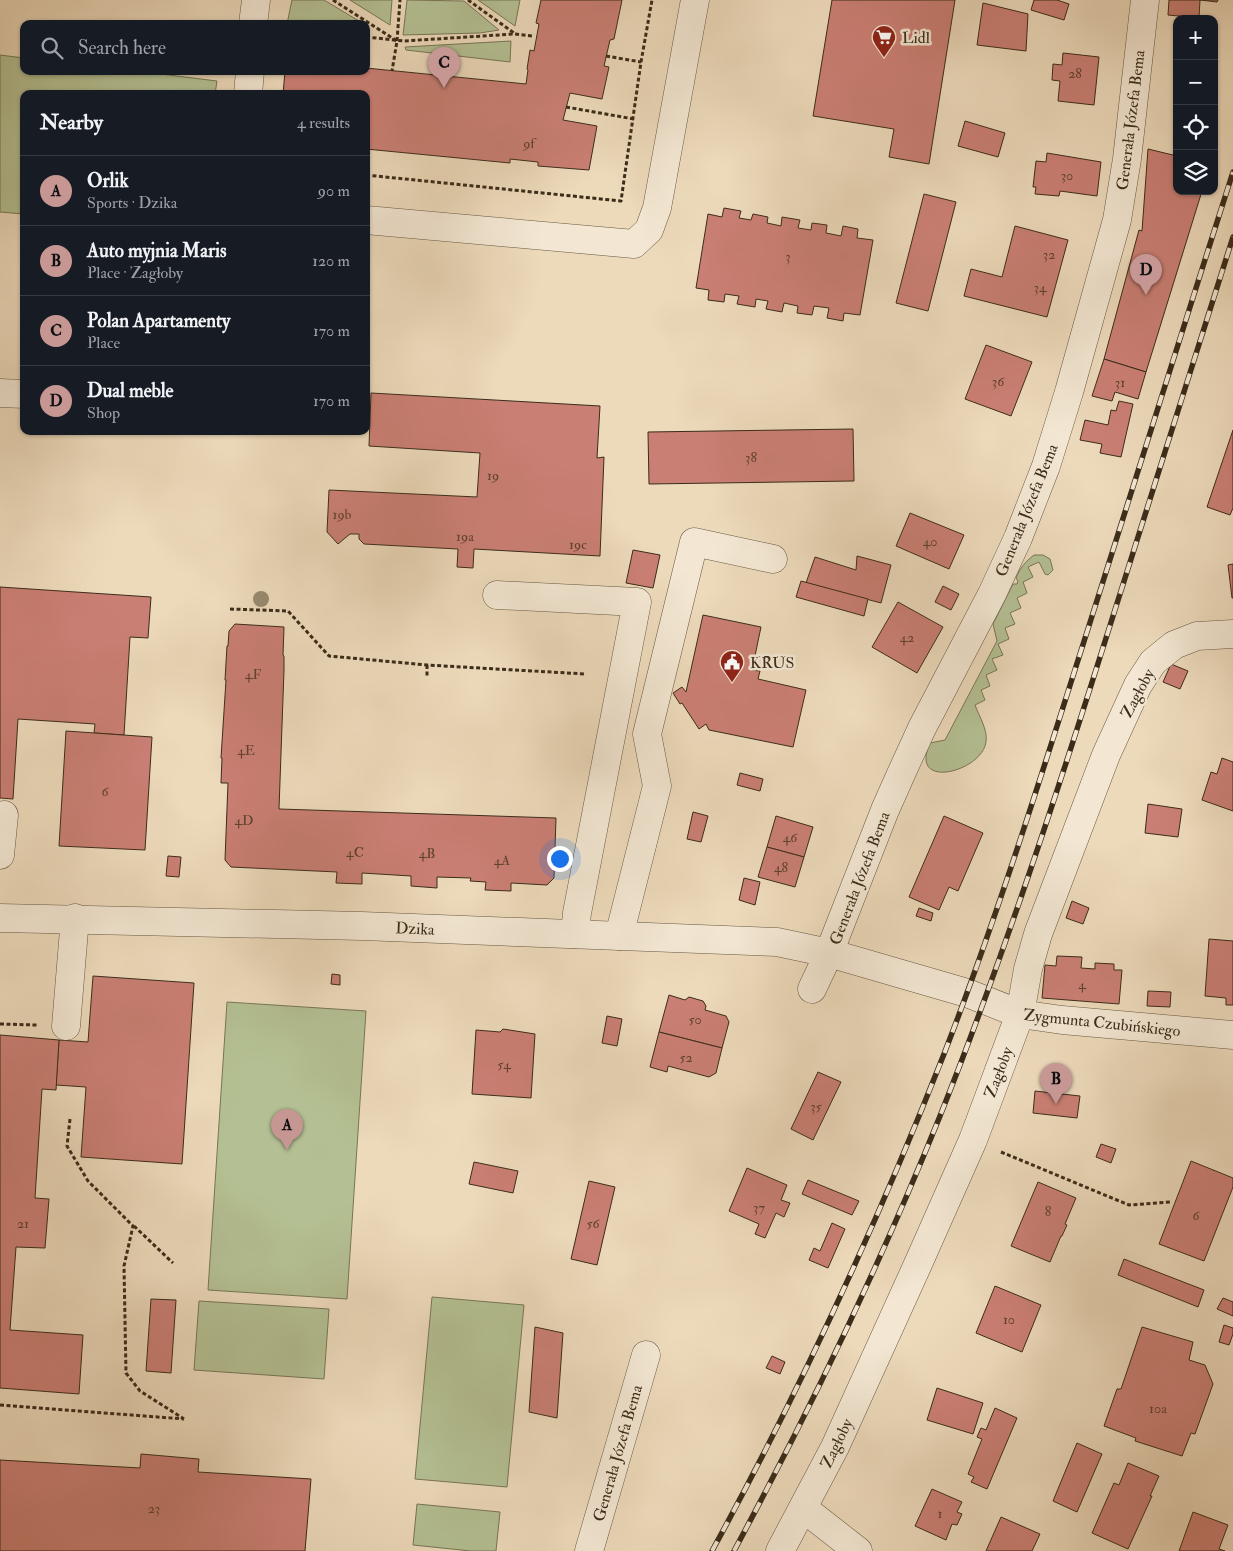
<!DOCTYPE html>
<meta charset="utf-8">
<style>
:root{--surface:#171b24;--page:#20242c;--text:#f1f3f6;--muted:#9ea1a6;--line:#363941;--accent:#c59692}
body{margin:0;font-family:"IM FELL Double Pica",serif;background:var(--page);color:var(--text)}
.controls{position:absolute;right:15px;top:15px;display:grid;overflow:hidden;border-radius:10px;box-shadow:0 1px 4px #0004}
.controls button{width:45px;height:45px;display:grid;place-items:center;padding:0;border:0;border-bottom:1px solid var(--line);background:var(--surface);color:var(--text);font:25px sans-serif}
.you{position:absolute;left:559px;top:858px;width:18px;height:18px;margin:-12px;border:4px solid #fff;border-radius:50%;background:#1a73e8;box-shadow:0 0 0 8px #1a73e833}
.badge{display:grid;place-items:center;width:32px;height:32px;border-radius:50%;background:var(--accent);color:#111;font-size:16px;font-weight:700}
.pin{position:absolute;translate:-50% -41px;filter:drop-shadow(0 1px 2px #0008)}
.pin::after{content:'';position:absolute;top:26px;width:18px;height:15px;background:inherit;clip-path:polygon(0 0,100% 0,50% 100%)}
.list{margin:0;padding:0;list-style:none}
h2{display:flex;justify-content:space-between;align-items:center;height:65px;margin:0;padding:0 20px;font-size:21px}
h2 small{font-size:16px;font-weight:400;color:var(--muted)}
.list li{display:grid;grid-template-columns:32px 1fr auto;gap:15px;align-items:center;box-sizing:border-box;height:70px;padding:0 20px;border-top:1px solid var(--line)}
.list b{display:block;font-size:19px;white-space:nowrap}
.list p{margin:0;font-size:16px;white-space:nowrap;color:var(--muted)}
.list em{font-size:16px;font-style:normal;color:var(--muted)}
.icon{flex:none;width:28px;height:28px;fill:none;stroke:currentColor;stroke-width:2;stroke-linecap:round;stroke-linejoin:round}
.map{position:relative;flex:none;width:1233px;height:1551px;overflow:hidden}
.search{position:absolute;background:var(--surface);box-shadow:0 1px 4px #0004;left:20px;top:20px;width:350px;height:55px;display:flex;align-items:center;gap:12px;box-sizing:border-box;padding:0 18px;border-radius:10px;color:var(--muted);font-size:19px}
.panel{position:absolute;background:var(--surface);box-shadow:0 1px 4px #0004;left:20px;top:90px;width:350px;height:345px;border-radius:10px}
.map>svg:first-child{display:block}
</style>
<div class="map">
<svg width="1233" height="1551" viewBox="0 0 1233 1551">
<rect width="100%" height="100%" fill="#eddabb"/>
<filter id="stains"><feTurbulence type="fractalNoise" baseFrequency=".004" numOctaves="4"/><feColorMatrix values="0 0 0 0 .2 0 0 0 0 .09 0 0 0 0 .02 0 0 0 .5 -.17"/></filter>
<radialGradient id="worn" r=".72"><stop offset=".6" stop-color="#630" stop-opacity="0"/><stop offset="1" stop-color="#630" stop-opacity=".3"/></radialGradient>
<g fill="#b4c093" stroke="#787656">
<path d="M 292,0 L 324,0 L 364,24 L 287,24 Z"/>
<path d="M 350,0 L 392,0 L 390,25 Z"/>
<path d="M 407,0 L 464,1 L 499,30 L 480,33 L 403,35 Z"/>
<path d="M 478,0 L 520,0 L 515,26 Z"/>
<path d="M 511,41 L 510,62 L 406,50 L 405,47 Z"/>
<path d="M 0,55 L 24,58 L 24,71 L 137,71 L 217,81 L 215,94 L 24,94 L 24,214 L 0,212 Z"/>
<path d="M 1034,555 L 1043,555 L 1050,559 L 1053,570 L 1048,575 L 1045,574 L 1039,562 L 1028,567 L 1033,577 L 1023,582 L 1027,593 L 1017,598 L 1021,608 L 1010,613 L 1015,624 L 1005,628 L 1009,639 L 998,644 L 1003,655 L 992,659 L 997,670 L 986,675 L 990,686 L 981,690 L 985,700 L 975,705 C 979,716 988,730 986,742 C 982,772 908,791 930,743 L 945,740 L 997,641 L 993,624 L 1013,584 L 1017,584 L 1018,581 L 1016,578 C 1020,568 1025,562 1034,555 Z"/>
<path d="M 227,1002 L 366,1011 L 347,1299 L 208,1290 Z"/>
<path d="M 432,1297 L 524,1305 L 507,1487 L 415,1479 Z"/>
<path d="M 199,1301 L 329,1309 L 324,1379 L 194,1370 Z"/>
<path d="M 417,1504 L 500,1512 L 496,1551 L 471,1551 L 413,1545 Z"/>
</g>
<g fill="#ca7f74" stroke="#3b2c1a">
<path d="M 541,0 L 622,0 L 614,39 L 610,40 L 604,66 L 609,67 L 602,99 L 570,93 L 563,120 L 597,126 L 589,170 L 538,166 L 538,162 L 510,159 L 510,163 L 366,149 L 366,94 L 283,94 L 285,71 L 366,71 L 366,68 L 526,84 L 528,70 L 527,69 L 530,50 L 534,51 L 539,24 L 536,23 Z"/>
<path d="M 832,0 L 955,0 L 929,164 L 889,157 L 894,129 L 813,116 Z"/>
<path d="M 1034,0 L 1057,0 L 1069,4 L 1064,20 L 1031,10 Z"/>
<path d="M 1169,0 L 1218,0 L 1217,2 L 1200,0 L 1199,18 L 1168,15 Z"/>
<path d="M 983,3 L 1028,14 L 1026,51 L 977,45 Z"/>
<path d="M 1063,53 L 1099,57 L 1094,105 L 1058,101 L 1060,81 L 1052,80 L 1053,64 L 1062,65 Z"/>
<path d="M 177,71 L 204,71 L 204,74 Z"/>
<path d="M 965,121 L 1005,133 L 998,157 L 958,146 Z"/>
<path d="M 1148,149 L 1177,156 L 1177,191 L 1202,191 L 1146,372 L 1104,359 L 1139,230 L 1142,231 Z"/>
<path d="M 1047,153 L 1101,162 L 1097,196 L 1060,191 L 1059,196 L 1035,194 L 1036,187 L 1033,187 L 1036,161 L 1046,162 Z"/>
<path d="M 924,194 L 956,202 L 928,311 L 896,303 Z"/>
<path d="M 724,208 L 741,211 L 739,218 L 751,220 L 753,214 L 768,217 L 767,223 L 781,226 L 782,217 L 800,220 L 798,228 L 811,230 L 812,223 L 827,225 L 826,233 L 841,236 L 843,226 L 858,229 L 857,238 L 873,240 L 860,315 L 844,313 L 843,321 L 827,318 L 829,308 L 814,306 L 812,315 L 797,313 L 798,306 L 784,303 L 782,312 L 766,309 L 768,301 L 756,299 L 755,307 L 737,304 L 739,296 L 725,294 L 724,302 L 708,300 L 709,290 L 696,288 L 708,214 L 722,217 Z"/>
<path d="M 1015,226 L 1068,240 L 1047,317 L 964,296 L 971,269 L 1002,277 Z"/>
<path d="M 986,345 L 1032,362 L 1011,416 L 965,399 Z"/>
<path d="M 1104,359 L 1146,372 L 1138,399 L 1115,392 L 1112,401 L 1092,396 Z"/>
<path d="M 371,393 L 600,406 L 597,458 L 604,457 L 600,556 L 474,549 L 473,568 L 457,567 L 458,549 L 364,544 L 359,539 L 359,534 L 350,534 L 338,544 L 327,532 L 329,490 L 477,497 L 480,453 L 369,446 Z"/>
<path d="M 1119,401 L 1133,404 L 1121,457 L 1100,453 L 1102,444 L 1080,440 L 1085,420 L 1108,425 L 1111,410 L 1116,411 Z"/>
<path d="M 853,429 L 854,481 L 649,484 L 648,432 Z"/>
<path d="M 1233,430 L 1233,508 L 1230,515 L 1207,507 Z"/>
<path d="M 910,513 L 964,535 L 949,569 L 896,546 Z"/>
<path d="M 633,550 L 660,555 L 653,588 L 626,583 Z"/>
<path d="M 857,556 L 891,565 L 881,603 L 806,583 L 815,557 L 856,570 Z"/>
<path d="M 1233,564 L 1233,598 L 1232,598 L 1228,565 Z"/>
<path d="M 801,581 L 868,599 L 864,616 L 796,597 Z"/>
<path d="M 943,586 L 959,594 L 951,610 L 935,602 Z"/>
<path d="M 0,587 L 151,597 L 148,638 L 130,637 L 124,735 L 94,733 L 95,724 L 18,719 L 13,799 L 0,798 Z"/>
<path d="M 898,602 L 943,627 L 917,673 L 872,647 Z"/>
<path d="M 703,615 L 761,627 L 752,670 L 760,671 L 758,679 L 806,690 L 793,747 L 709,730 L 706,724 L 699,729 L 682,703 L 680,704 L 673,693 L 682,687 L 686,692 Z"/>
<path d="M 235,624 L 284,627 L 283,655 L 284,656 L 284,670 L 279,809 L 556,818 L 554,878 L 547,885 L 511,883 L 511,891 L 485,890 L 486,882 L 470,881 L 471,878 L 437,877 L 437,888 L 411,886 L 411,876 L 362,873 L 362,884 L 336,883 L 337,872 L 231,867 L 225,860 L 228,783 L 221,783 L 222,758 L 221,758 L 226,680 L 225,680 L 227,646 L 228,646 L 229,631 Z"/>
<path d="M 1171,664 L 1188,671 L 1180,689 L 1163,682 Z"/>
<path d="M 66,731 L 152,737 L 145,850 L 59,846 Z"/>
<path d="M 1222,758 L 1233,762 L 1233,811 L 1202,800 L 1211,772 L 1217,774 Z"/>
<path d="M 740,773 L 763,779 L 760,791 L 737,785 Z"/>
<path d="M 1148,804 L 1182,809 L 1178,837 L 1145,833 Z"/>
<path d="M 693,812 L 708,816 L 701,842 L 687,839 Z"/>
<path d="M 776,816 L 813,827 L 804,857 L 767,847 Z"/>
<path d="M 944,816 L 983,833 L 958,891 L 949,887 L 939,910 L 909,897 Z"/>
<path d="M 767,847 L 804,857 L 795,887 L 758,877 Z"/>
<path d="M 168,856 L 181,857 L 179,877 L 166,876 Z"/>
<path d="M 744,878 L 760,882 L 755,905 L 739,900 Z"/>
<path d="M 1072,901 L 1089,908 L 1083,924 L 1066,918 Z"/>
<path d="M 919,908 L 933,913 L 931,921 L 916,916 Z"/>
<path d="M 1209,939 L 1233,941 L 1233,1005 L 1226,1005 L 1226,998 L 1205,996 Z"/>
<path d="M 1057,956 L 1082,957 L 1081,968 L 1095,969 L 1095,963 L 1114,964 L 1114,970 L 1122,970 L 1119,1004 L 1042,998 L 1045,965 L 1056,966 Z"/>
<path d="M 332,974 L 340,975 L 340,985 L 331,984 Z"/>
<path d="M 93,976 L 194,983 L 182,1164 L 81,1157 L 86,1087 L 56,1085 L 59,1040 L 88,1042 Z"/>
<path d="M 1148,991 L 1171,992 L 1170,1007 L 1147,1006 Z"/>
<path d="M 669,995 L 685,1000 L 689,997 L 703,1001 L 706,1006 L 705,1010 L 726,1016 L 729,1022 L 722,1048 L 659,1032 Z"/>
<path d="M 607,1016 L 622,1019 L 617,1046 L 602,1043 Z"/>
<path d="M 503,1029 L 535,1034 L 531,1098 L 472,1094 L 476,1030 L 500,1032 Z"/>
<path d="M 659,1032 L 722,1048 L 716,1073 L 709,1077 L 668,1066 L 667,1072 L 650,1067 Z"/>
<path d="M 0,1035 L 59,1040 L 56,1090 L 42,1089 L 35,1198 L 49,1199 L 45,1248 L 16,1247 L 10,1330 L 83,1335 L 79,1394 L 0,1388 Z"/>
<path d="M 818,1072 L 841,1082 L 813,1140 L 791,1129 Z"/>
<path d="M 1035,1091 L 1080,1096 L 1077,1118 L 1033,1113 Z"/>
<path d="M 1101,1144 L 1116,1149 L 1111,1163 L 1096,1157 Z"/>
<path d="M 1191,1161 L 1233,1178 L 1233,1187 L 1204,1261 L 1159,1244 Z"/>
<path d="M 474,1162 L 518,1171 L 513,1193 L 469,1184 Z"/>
<path d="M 747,1168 L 787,1185 L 781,1200 L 790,1203 L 784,1217 L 776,1213 L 765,1238 L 755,1234 L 759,1224 L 729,1211 Z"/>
<path d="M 808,1180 L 859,1201 L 852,1215 L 802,1194 Z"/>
<path d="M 589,1181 L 615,1187 L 597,1265 L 571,1259 Z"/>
<path d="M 1038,1182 L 1076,1198 L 1065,1224 L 1067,1225 L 1062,1236 L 1061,1236 L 1050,1262 L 1011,1246 Z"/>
<path d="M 832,1223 L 845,1229 L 828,1268 L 809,1260 L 814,1248 L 820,1251 Z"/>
<path d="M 1124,1259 L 1204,1290 L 1198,1307 L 1118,1275 Z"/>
<path d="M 995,1286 L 1041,1305 L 1022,1352 L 976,1333 Z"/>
<path d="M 1223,1298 L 1233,1302 L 1233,1316 L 1217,1309 Z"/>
<path d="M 151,1299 L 176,1300 L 171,1373 L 146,1371 Z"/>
<path d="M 1224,1325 L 1233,1328 L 1233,1334 L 1229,1345 L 1219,1342 Z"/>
<path d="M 535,1327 L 563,1333 L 557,1418 L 529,1412 Z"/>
<path d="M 1142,1327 L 1193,1342 L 1189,1360 L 1205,1365 L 1213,1384 L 1195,1434 L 1191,1433 L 1182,1456 L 1135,1441 L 1136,1438 L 1104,1426 L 1117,1389 L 1121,1389 Z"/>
<path d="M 772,1356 L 785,1362 L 780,1374 L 766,1368 Z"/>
<path d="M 937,1388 L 983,1403 L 973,1434 L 927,1420 Z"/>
<path d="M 995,1408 L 1017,1418 L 987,1489 L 971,1482 L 974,1477 L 968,1474 L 982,1439 L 977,1437 L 981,1428 L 986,1430 Z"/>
<path d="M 1077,1443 L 1102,1454 L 1077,1512 L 1053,1501 Z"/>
<path d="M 141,1454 L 199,1459 L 198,1472 L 311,1479 L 305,1551 L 0,1551 L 0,1460 L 140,1468 Z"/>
<path d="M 1128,1463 L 1159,1476 L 1150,1496 L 1152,1496 L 1128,1549 L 1092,1533 L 1114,1483 L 1119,1485 Z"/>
<path d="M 932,1489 L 962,1502 L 957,1512 L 962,1514 L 957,1525 L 952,1524 L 946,1540 L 915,1526 Z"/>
<path d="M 1193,1512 L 1228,1525 L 1219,1549 L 1225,1551 L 1179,1551 Z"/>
<path d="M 1001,1517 L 1040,1534 L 1032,1551 L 986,1551 Z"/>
</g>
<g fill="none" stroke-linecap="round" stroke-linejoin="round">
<g stroke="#685842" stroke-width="29">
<g id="minor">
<path d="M 253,24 L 256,0"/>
<path d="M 248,94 L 250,71"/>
<path d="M 366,220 L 634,244 L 649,230 L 657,208 L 695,0"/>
<path d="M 0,393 L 24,394"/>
<path d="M 497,595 L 637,602 L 577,913 L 575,934"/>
<path d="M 0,855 L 4,815"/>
<path d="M 0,918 L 362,926 L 777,942 L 829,953 L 967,993 L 1020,1014 L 1062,1020 L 1233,1035"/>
<path d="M 619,936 L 657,786 L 647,734 L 694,542 L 773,559"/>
<path d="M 812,989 L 829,953 L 885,810 L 901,774 L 922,728 L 992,594 L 1018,538 L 1046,466 L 1069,392 L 1117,220 L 1127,159 L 1145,0"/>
<path d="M 66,1026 L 75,918"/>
<path d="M 803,1508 L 858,1551"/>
<path d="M 589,1551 L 646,1355"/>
<path d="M 780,1551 L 835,1447 L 918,1264 L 973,1140 L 1020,1014 L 1028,969 L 1038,934 L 1106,755 L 1138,685 L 1153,662 L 1174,645 L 1197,636 L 1233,634"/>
</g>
</g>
<g stroke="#3b2c1a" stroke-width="3" stroke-dasharray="4 2.5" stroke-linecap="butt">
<path d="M 333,0 L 397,41 L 392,71"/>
<path d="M 468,0 L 514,33"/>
<path d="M 366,37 L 404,41 L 514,34 L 533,36"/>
<path d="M 397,41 L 400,0"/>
<path d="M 606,56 L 641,62"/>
<path d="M 566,107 L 634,119"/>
<path d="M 366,175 L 621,201 L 641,62 L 652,0"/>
<path d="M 230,609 L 288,611 L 329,656 L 427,665 L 585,674"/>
<path d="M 427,665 L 427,677"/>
<path d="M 0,1024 L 37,1025"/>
<path d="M 70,1119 L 67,1146 L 88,1181 L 133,1226 L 124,1266 L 126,1373 L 140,1391 L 184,1419"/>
<path d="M 1001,1152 L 1129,1205 L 1170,1202"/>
<path d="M 134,1226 L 173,1263"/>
<path d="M 0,1405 L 184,1419"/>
</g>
<use href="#minor" stroke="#f3e7d3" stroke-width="28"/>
<g stroke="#3b2c1a" stroke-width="5.5">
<g id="rail">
<path d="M 712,1551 C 800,1390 877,1224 944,1054 C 998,915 1042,773 1087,632 C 1136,478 1184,325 1233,172"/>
<path d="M 734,1551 C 810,1410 880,1265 940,1116 C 1003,958 1056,797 1107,635 C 1149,502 1191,370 1233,237"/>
</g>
</g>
<use href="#rail" stroke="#f3e7d3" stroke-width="4" stroke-dasharray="11" stroke-linecap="butt"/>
</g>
<circle fill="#988b70" cx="261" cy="599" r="8"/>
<defs>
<g id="supermarket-pin" transform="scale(1.25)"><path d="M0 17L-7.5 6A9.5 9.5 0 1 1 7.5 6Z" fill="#8f2418" stroke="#f3e7d3"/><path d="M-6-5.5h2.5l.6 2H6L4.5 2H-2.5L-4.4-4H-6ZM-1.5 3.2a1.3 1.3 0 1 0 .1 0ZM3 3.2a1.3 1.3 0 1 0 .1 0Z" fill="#fff"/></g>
<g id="civic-pin" transform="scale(1.25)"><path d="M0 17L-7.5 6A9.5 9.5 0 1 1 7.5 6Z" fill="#8f2418" stroke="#f3e7d3"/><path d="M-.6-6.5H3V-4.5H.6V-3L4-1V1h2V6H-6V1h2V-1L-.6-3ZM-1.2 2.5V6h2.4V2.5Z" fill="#fff"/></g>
</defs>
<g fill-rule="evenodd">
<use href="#supermarket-pin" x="884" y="37"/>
<use href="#civic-pin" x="732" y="662"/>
</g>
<g text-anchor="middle" stroke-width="5" stroke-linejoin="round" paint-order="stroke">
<g font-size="14" fill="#5f4130">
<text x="1075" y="78">28</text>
<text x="529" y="148">9f</text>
<text x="1067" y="180">30</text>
<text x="1049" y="259">32</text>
<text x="788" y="261">3</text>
<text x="1040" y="292">34</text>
<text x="998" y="386">36</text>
<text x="1120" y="387">31</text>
<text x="751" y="462">38</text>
<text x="493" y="480">19</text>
<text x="342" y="519">19b</text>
<text x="465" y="541">19a</text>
<text x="930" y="546">40</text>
<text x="578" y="549">19c</text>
<text x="907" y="642">42</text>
<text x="253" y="679">4F</text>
<text x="246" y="755">4E</text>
<text x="105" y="796">6</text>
<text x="244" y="825">4D</text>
<text x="790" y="842">46</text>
<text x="355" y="857">4C</text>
<text x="427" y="858">4B</text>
<text x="502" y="865">4A</text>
<text x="781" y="872">48</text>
<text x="1082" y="989">4</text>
<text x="695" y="1024">50</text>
<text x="686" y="1062">52</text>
<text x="504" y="1069">54</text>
<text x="816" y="1111">35</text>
<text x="759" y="1212">37</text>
<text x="1048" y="1216">8</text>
<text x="1196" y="1220">6</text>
<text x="23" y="1228">21</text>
<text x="593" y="1228">56</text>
<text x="1009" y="1324">10</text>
<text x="1158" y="1413">10a</text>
<text x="154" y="1513">23</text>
<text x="940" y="1518">1</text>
</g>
<g font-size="16" fill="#3b2c1a" stroke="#f3e7d3" text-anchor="start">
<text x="902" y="43">Lidl</text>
<text x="750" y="668">KRUS</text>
</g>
<g font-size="16" fill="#3b2c1a" stroke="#f3e7d3">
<text transform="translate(1130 120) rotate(-83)" y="6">Generała Józefa Bema</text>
<text transform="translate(1026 510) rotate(-68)" y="6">Generała Józefa Bema</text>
<text transform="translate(1137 693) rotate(-62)" y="6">Zagłoby</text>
<text transform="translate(859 878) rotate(-69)" y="6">Generała Józefa Bema</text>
<text transform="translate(415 928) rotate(2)" y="6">Dzika</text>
<text transform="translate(1102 1022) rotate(6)" y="6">Zygmunta Czubińskiego</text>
<text transform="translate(998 1072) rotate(-69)" y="6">Zagłoby</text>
<text transform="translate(836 1443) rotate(-64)" y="6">Zagłoby</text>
<text transform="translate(617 1453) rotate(-74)" y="6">Generała Józefa Bema</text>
</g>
</g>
<rect width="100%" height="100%" filter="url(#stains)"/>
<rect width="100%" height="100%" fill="url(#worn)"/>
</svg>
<div class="controls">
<button>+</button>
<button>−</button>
<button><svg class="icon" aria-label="locate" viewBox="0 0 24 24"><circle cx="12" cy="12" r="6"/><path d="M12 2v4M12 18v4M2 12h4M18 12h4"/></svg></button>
<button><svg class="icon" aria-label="layers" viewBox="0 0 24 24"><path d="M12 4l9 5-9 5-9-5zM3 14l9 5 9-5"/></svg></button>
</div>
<div class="you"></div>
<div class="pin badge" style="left:287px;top:1150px">A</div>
<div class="pin badge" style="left:1056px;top:1104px">B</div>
<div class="pin badge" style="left:444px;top:88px">C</div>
<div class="pin badge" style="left:1146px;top:295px">D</div>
<div class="search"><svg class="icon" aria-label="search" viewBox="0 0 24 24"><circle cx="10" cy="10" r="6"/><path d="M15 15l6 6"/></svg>Search here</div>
<section class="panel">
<h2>Nearby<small>4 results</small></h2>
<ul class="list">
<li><span class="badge">A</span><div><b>Orlik</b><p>Sports · Dzika</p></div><em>90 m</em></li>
<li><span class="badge">B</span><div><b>Auto myjnia Maris</b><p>Place · Zagłoby</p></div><em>120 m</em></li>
<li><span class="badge">C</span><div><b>Polan Apartamenty</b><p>Place</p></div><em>170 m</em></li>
<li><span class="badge">D</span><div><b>Dual meble</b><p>Shop</p></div><em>170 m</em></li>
</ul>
</section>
</div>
